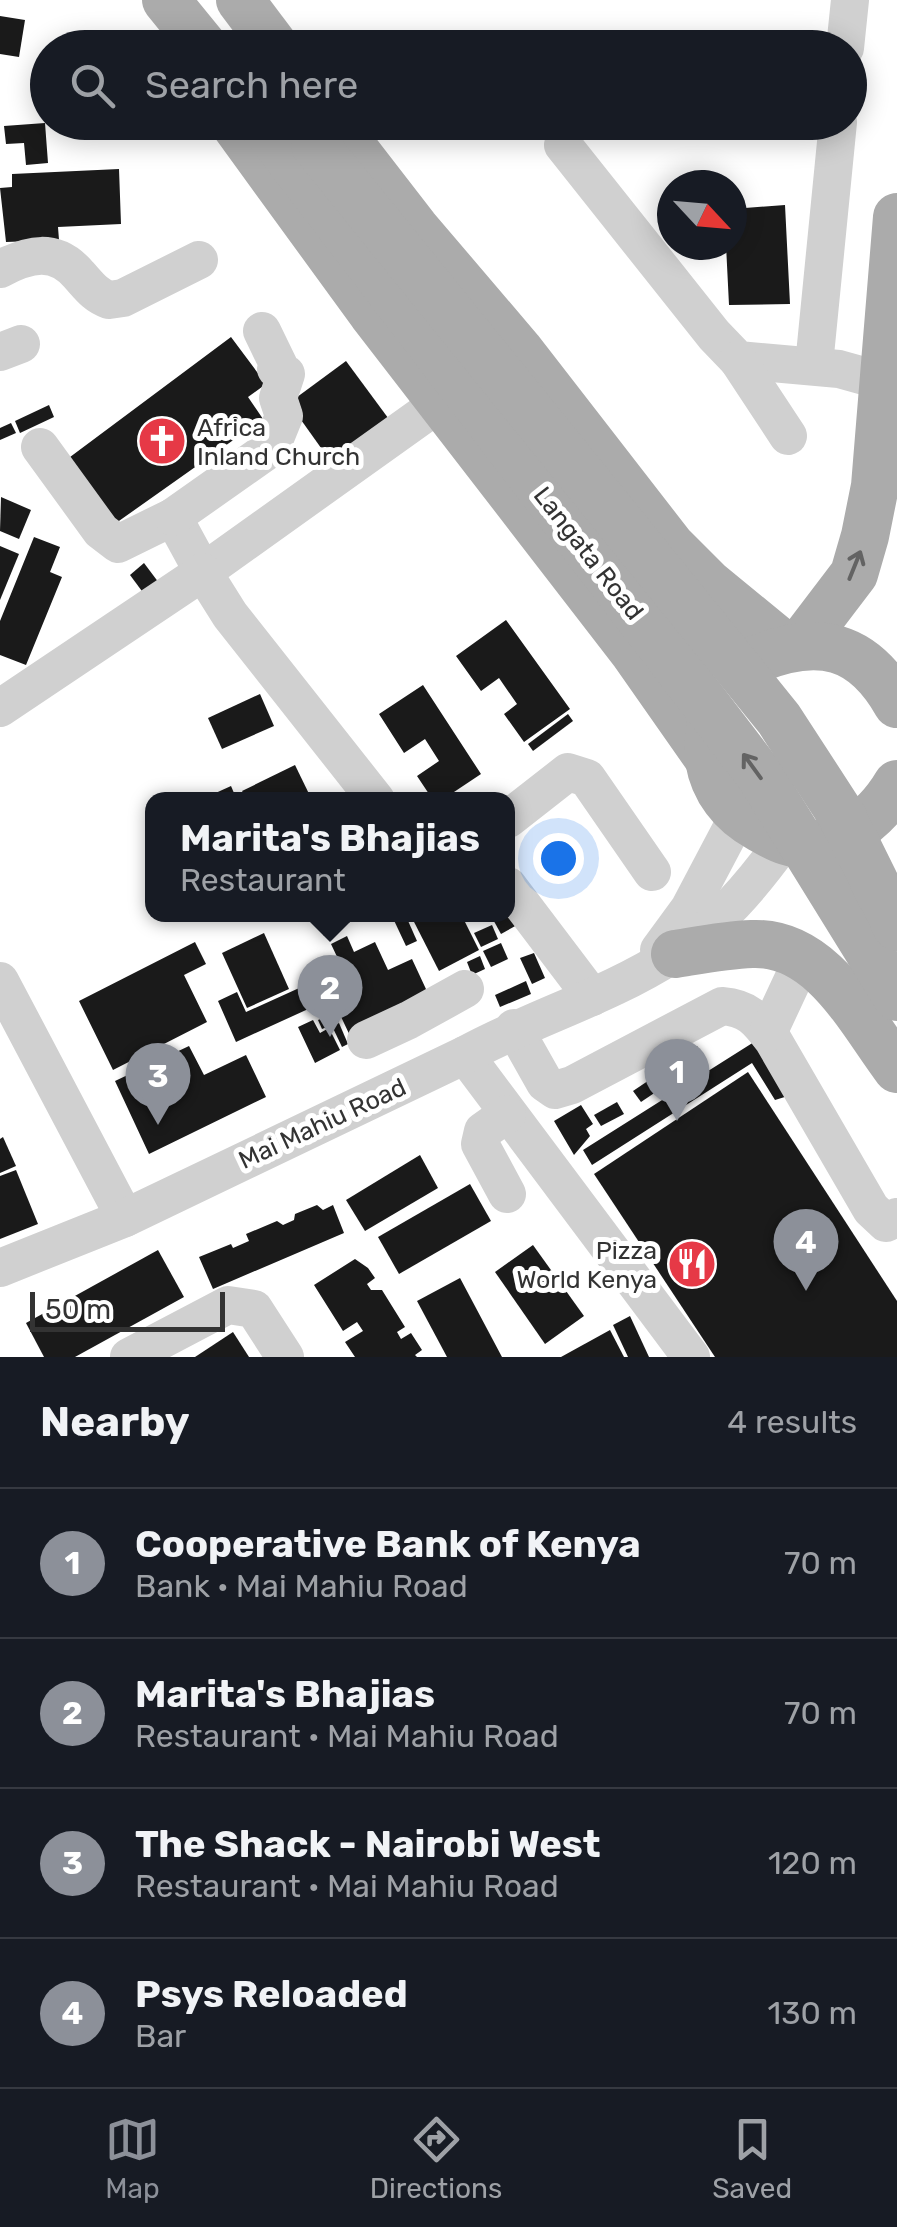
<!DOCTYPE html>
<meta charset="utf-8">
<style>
:root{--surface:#171b24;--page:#20242c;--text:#f1f3f6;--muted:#9ea1a6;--line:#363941;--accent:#8c9099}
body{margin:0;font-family:Rubik,sans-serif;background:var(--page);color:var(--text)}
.compass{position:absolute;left:657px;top:170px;width:90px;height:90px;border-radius:50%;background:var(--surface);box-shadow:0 5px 25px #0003;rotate:116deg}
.scale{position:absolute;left:30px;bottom:25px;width:195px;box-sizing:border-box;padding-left:10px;border:5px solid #333;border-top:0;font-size:28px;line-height:35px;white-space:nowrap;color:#333;-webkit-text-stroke:8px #fff;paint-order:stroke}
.you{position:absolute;left:558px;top:858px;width:35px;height:35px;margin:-25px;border:8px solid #fff;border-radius:50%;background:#1a73e8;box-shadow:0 0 0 15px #1a73e833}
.badge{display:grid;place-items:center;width:65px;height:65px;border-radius:50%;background:var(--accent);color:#fff;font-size:32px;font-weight:700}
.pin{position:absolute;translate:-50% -82px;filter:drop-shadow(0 2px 5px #0008)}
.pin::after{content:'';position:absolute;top:52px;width:35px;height:30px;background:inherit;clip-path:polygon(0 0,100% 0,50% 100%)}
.popup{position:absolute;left:145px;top:792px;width:370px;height:130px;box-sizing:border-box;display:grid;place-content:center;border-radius:20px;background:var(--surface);filter:drop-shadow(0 2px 8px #0005);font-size:32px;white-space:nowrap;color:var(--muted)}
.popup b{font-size:38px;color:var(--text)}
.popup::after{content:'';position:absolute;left:50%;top:100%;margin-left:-20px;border:20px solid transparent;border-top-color:var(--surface)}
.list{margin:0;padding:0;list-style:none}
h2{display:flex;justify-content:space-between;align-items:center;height:130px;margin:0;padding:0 40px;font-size:42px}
h2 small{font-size:32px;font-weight:400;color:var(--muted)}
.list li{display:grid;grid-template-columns:65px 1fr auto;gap:30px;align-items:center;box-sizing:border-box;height:150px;padding:0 40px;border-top:2px solid var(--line)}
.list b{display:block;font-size:38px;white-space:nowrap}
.list p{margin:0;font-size:32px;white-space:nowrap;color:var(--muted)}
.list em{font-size:32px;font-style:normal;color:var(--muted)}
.icon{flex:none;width:55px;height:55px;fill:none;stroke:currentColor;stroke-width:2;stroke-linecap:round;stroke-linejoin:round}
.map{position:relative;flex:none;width:897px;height:1357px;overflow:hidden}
.search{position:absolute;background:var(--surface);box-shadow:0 5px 25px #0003;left:30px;right:30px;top:30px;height:110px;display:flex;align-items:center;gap:25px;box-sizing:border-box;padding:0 35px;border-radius:55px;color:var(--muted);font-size:38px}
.sheet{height:730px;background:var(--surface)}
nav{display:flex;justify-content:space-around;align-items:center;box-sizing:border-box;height:140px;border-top:2px solid var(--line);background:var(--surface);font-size:28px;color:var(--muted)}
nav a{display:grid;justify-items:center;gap:5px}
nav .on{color:var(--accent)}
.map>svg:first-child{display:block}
</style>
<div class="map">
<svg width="897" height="1357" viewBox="0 0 897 1357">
<rect width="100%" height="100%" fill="#fff"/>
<g fill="#1a1a1a">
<path d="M 0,16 L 25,20 L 19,57 L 0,54 Z"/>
<path d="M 45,123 L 48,163 L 26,165 L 24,143 L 6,144 L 4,126 Z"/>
<path d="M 119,169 L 121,224 L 58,227 L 59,240 L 6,242 L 0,188 L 12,187 L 12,174 Z"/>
<path d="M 785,205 L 790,304 L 729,305 L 726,245 L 732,245 L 732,209 Z"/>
<path d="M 231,337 L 266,384 L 248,397 L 263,419 L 109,528 L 62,463 Z"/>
<path d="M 346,361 L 394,426 L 336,469 L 289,403 Z"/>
<path d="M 49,405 L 54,417 L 20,433 L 15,421 Z"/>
<path d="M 11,423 L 16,433 L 0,440 L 0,428 Z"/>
<path d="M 1,497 L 31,510 L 19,539 L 0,531 Z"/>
<path d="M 34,537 L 60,547 L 50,572 L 62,577 L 26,665 L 0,655 L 0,621 Z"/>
<path d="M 0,546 L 19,554 L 0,600 Z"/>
<path d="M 144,563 L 165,591 L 150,602 L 130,575 Z"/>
<path d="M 506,620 L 570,709 L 524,742 L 504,714 L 517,704 L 499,678 L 481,691 L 456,656 Z"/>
<path d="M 423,685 L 481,774 L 442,800 L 433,800 L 417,776 L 439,761 L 425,739 L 404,753 L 379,714 Z"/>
<path d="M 260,694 L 274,726 L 222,749 L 208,718 Z"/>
<path d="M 568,714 L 573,721 L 533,751 L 528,744 Z"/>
<path d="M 295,765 L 312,800 L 247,800 L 242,791 Z"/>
<path d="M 231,786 L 237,800 L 211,800 L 209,796 Z"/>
<path d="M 314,914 L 365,914 L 324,936 Z"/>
<path d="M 391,914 L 405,914 L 417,941 L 406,946 Z"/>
<path d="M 410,914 L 461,914 L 479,950 L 439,971 Z"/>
<path d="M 490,914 L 508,914 L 517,925 L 501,934 Z"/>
<path d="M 492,925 L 498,939 L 481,947 L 474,933 Z"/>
<path d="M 264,933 L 289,989 L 247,1008 L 222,953 Z"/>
<path d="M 347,936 L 354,952 L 375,942 L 388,970 L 412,959 L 432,1002 L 352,1040 L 335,1004 L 355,995 L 331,944 Z"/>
<path d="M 195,942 L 206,964 L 184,975 L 207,1022 L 113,1070 L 79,1001 Z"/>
<path d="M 501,943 L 508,959 L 491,967 L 483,951 Z"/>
<path d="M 534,953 L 545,978 L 532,984 L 520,958 Z"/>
<path d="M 480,956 L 485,969 L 472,975 L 467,962 Z"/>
<path d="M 526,981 L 531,994 L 500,1007 L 495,995 Z"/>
<path d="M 308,984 L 317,1005 L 236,1042 L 218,1001 L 237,992 L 246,1012 Z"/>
<path d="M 335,1013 L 339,1022 L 322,1029 L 318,1020 Z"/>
<path d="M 313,1020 L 320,1033 L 329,1028 L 340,1050 L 315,1063 L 298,1027 Z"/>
<path d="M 339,1023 L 348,1044 L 342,1047 L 332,1026 Z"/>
<path d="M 754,1042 L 788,1096 L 775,1100 L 752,1063 L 592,1165 L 583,1150 Z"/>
<path d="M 189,1046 L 204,1075 L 246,1055 L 266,1097 L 149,1154 L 115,1081 Z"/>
<path d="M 697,1046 L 704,1057 L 691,1067 L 683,1056 Z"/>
<path d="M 679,1060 L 687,1071 L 641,1102 L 633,1091 Z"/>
<path d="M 748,1072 L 897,1301 L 897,1357 L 715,1357 L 594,1174 Z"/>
<path d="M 617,1102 L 624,1114 L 601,1126 L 594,1115 Z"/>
<path d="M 581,1105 L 593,1124 L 586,1129 L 590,1136 L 574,1155 L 554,1121 Z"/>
<path d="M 3,1137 L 16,1166 L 0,1173 L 0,1139 Z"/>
<path d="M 420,1155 L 438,1188 L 365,1231 L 346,1200 Z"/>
<path d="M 16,1170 L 38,1224 L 0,1239 L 0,1176 Z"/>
<path d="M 470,1184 L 491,1221 L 399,1274 L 378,1237 Z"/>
<path d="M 317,1205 L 323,1210 L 333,1205 L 344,1233 L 213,1289 L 199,1257 L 231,1244 L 233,1248 L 249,1241 L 246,1234 L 277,1221 L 283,1225 L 294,1220 L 295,1214 Z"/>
<path d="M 533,1245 L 584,1316 L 545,1344 L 495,1272 Z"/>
<path d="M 158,1250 L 184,1297 L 75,1357 L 44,1357 L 26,1323 Z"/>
<path d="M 355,1259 L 368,1268 L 375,1278 L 367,1284 L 371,1290 L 382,1290 L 405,1327 L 397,1332 L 401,1339 L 411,1333 L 422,1350 L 415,1355 L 417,1357 L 355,1357 L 345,1342 L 363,1331 L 357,1322 L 343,1331 L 314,1285 Z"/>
<path d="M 460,1278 L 502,1357 L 447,1357 L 417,1301 Z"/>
<path d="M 630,1316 L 649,1357 L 628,1357 L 613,1325 Z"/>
<path d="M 610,1330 L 624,1357 L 561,1357 Z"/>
<path d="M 233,1332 L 249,1357 L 195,1357 Z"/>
</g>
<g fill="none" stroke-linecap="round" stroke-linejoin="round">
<g stroke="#d0d0d0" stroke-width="38">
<path d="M 845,48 L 850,0"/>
<path d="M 563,145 L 714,335 L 738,360 L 839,369 L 882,381"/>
<path d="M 0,269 C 29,254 55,247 79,275 C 89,286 95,295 109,300 L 123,298 L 199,260"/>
<path d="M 0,352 L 21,344"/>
<path d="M 738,360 L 788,436"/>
<path d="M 814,365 L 838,122"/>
<path d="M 40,447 L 101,531 L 118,544 L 173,517 L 203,572 L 441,402"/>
<path d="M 173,517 L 271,448 L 284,416 L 278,398 L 286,374 L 276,369 L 279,366 L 262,331"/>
<path d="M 0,708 L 203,572 L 230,615 L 376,800"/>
<path d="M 508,819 L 568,772 L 587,778 L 652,872"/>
<path d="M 508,886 L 592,997"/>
<path d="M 659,950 L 689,909 L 738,816"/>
<path d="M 0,981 L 125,1218"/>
<path d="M 514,1028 L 545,1083 L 555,1090 L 572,1085 L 722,1006 C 748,1008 757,1019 773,1040 L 871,1209 L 886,1223 L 897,1217"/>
<path d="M 768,1033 L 803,958"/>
<path d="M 366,1040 L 409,1020 L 465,989"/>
<path d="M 465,1055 L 691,1357"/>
<path d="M 507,1114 L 483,1131 L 480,1144 L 507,1194"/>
<path d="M 0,1268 L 125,1218 L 465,1055 C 532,1018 607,997 672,955 C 718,926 753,884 784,841"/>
<path d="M 129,1357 L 228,1305 L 254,1309 L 285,1357"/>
</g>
<g stroke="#ababab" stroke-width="48">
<path d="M 166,0 L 205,48"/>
<path d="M 240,0 L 276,48"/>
<path d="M 233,122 L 372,313 L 633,651 L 708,758"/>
<path d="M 333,122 L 415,228 L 519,350 L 671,546 L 708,583 L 786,647"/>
<path d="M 800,645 L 854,574 L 865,536 L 875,486 L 897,217"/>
<path d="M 757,659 C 819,634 863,644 897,704"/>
<path d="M 710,728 C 709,738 707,750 709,760 C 714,790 732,813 758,827 C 767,832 776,838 786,841 C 832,855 875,821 897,784"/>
<path d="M 675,954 C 700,950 726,945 752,944 C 822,941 860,1020 897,1069"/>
</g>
<g stroke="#ababab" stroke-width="48">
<path d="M 261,122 L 759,774 L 897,997"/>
<path d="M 315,145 L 779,719 L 842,816 L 897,927"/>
</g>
</g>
<defs><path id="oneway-shaft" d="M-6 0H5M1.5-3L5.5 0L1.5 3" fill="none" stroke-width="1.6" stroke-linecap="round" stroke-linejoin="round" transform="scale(2.5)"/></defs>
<g stroke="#636363">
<use href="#oneway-shaft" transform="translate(855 565) rotate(-68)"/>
<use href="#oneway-shaft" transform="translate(752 766) rotate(-126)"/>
</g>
<defs>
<g id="church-disc" transform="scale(2.5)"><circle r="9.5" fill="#e63946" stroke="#fff"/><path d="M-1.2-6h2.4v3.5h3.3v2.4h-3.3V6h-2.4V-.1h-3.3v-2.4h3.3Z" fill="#fff"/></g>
<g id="restaurant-disc" transform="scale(2.5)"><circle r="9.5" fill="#e63946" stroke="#fff"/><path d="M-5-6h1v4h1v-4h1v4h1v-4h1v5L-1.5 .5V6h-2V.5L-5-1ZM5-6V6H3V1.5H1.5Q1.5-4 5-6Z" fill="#fff"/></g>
</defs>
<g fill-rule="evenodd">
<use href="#church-disc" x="162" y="441"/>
<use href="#restaurant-disc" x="692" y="1264"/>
</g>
<g text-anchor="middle" stroke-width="10" stroke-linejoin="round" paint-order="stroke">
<g font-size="25" fill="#333" stroke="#fff" text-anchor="start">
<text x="197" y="436">Africa<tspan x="197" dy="29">Inland Church</tspan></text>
<text x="657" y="1259" text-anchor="end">Pizza<tspan x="657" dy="29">World Kenya</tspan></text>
</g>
<g font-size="25" fill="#333" stroke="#fff">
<text transform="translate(589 553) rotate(52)" y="9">Langata Road</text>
<text transform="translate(322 1123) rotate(-25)" y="9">Mai Mahiu Road</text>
</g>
</g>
</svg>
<svg class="compass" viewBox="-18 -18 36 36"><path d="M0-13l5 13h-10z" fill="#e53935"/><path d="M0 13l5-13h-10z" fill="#9ea1a6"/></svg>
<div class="scale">50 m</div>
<div class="you"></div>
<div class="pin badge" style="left:677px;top:1121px">1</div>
<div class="pin badge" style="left:330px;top:1037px">2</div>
<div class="popup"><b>Marita's Bhajias</b>Restaurant</div>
<div class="pin badge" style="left:158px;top:1125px">3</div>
<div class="pin badge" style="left:806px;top:1291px">4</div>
<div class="search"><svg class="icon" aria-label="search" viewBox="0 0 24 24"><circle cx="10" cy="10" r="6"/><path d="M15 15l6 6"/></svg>Search here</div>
</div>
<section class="sheet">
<h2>Nearby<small>4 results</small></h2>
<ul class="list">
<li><span class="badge">1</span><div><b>Cooperative Bank of Kenya</b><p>Bank · Mai Mahiu Road</p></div><em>70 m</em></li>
<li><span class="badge">2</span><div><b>Marita's Bhajias</b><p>Restaurant · Mai Mahiu Road</p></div><em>70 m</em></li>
<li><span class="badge">3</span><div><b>The Shack - Nairobi West</b><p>Restaurant · Mai Mahiu Road</p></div><em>120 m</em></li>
<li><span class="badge">4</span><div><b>Psys Reloaded</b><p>Bar</p></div><em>130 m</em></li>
</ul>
</section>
<nav>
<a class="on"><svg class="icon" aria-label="map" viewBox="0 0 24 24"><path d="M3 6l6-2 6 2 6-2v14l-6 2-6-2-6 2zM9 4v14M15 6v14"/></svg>Map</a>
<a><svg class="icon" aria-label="directions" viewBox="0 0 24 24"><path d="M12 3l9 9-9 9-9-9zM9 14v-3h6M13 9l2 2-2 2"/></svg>Directions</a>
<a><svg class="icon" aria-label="saved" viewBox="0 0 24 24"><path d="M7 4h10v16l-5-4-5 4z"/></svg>Saved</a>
</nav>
